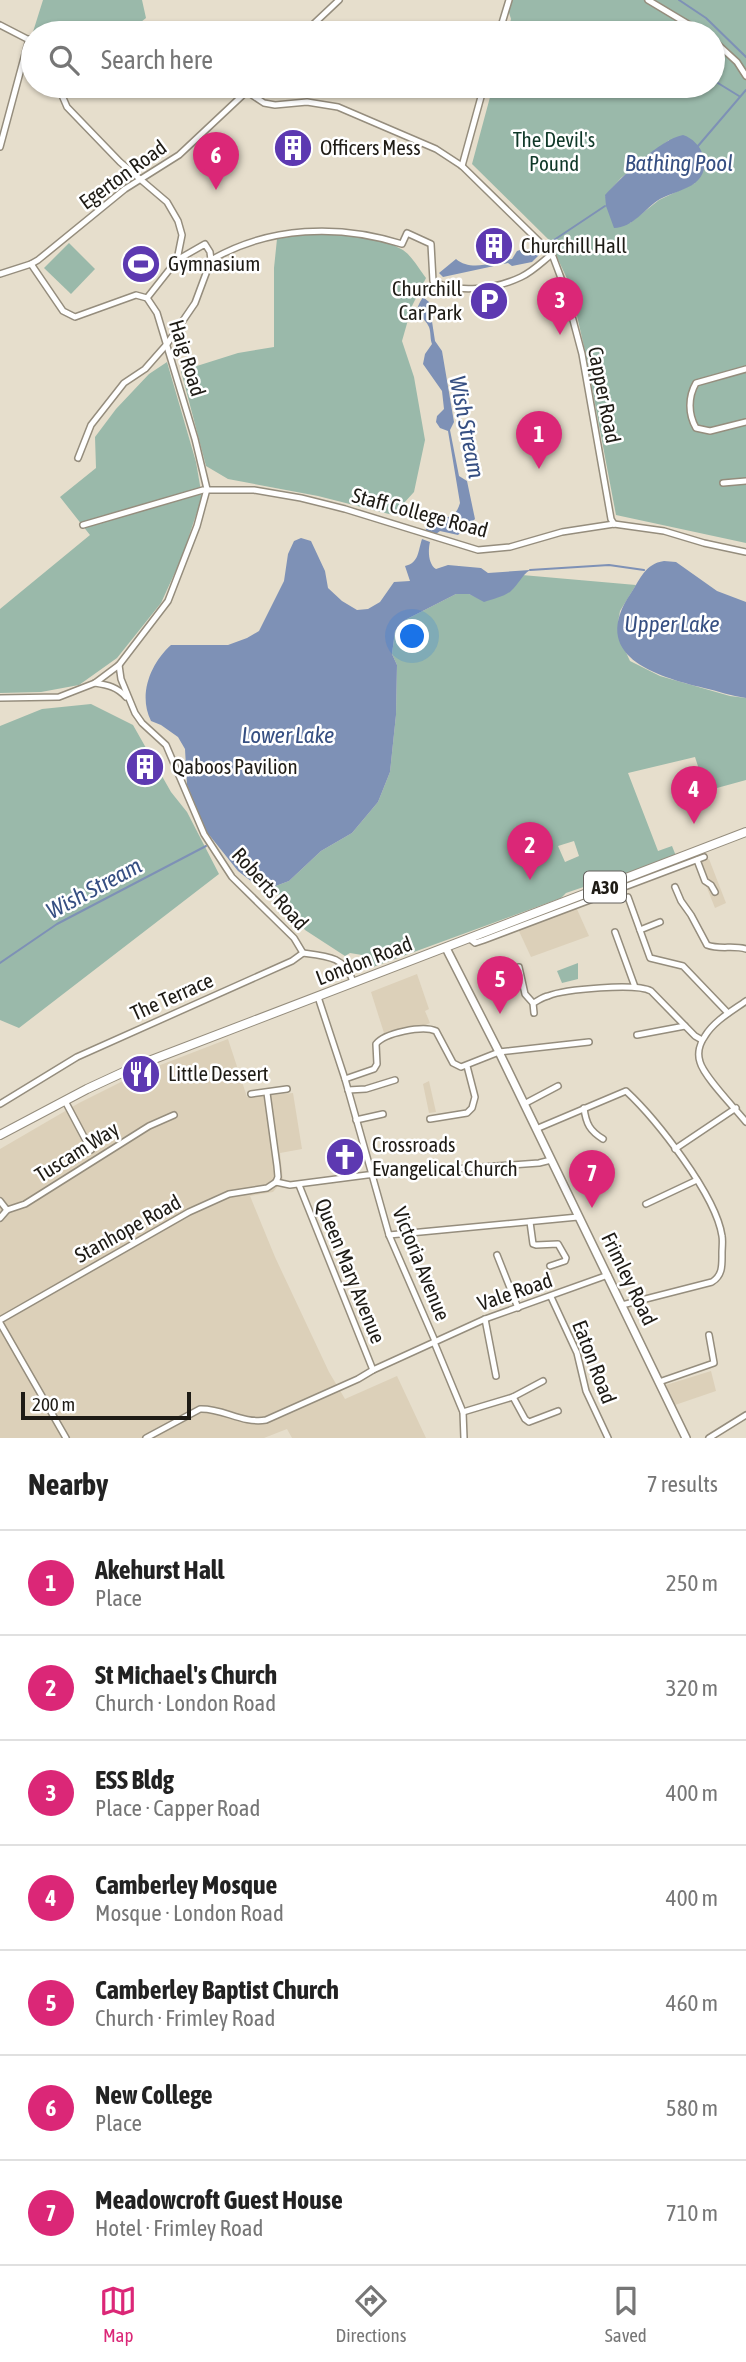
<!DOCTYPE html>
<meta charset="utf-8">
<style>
:root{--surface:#fff;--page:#f2f2f2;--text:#222;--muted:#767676;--line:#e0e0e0;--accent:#db2777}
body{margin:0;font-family:"Asap Condensed",sans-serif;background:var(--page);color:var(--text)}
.scale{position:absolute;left:21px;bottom:18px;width:170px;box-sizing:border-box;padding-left:7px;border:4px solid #1e1b15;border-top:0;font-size:19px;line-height:24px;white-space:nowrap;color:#1e1b15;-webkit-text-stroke:5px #fff;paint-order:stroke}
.you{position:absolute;left:413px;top:637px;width:24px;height:24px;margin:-18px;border:5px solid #fff;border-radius:50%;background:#1a73e8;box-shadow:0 0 0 10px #1a73e833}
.badge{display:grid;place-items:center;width:46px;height:46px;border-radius:50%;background:var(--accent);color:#fff;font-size:23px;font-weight:700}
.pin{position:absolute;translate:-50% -58px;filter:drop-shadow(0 2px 4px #0008)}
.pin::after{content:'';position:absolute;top:37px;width:24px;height:21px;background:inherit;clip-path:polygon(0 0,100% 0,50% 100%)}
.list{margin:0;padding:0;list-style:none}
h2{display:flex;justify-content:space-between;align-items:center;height:91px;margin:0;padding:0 28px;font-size:30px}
h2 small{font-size:23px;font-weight:400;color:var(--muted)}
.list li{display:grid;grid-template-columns:46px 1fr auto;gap:21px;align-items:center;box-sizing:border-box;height:105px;padding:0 28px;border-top:2px solid var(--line)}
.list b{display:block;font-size:26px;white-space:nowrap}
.list p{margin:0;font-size:23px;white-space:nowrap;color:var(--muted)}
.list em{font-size:23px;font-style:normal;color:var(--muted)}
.icon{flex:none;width:38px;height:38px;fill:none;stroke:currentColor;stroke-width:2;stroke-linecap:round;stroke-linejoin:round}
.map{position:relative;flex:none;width:746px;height:1438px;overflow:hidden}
.search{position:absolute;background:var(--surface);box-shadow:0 2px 5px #0004;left:21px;right:21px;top:21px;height:77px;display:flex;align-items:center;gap:18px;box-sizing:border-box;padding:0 24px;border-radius:38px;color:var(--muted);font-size:26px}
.sheet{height:826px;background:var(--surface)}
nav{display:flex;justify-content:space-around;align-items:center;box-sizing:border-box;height:98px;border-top:2px solid var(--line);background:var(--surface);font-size:19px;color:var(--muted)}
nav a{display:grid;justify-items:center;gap:4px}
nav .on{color:var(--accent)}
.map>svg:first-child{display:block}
</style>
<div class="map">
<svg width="746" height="1438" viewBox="0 0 746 1438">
<rect width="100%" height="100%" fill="#e6decc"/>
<g fill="#dcd0b9">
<path d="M 709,859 L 726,903 L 715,908 L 697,863 Z"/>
<path d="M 576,907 L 589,936 L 531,957 L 518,929 Z"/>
<path d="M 417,974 L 429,1009 L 425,1011 L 430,1023 L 421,1027 L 384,1033 L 371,992 Z"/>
<path d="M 228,1039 L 247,1097 L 293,1093 L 302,1149 L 280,1153 L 283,1180 L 273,1192 L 250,1196 L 275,1257 L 329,1372 L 345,1399 L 397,1376 L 426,1438 L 292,1438 L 287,1429 L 264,1438 L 0,1438 L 0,1149 L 79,1103 L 137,1074 Z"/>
<path d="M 429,1081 L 436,1112 L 429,1113 L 423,1084 Z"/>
<path d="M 711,1371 L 716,1391 L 675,1405 L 666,1385 Z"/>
</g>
<g fill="#9ab9aa" fill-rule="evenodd">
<path d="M 43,0 L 142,0 L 146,18 L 127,33 L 33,33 L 32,35 Z"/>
<path d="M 505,0 L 746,0 L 746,543 L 616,515 L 585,351 L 570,285 L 549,240 L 472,164 L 493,86 L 713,86 L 713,33 L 507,33 L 511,19 ZM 669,140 L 695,183 L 659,200 L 630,223 L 605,196 L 621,178 Z"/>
<path d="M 299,235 C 332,234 371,232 401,249 C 411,254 419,269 426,278 L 412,306 L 402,341 L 414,377 L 425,440 L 414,492 L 393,515 L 318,496 L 228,479 L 206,466 L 181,371 L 238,353 L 274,347 L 274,268 L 277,239 Z"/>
<path d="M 69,243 L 95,269 L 71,294 L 44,268 Z"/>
<path d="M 167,362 L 196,462 L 202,497 L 182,557 L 161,603 L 117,658 L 79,685 L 41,692 L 0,693 L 0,609 L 90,535 L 60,497 L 96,468 L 95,437 L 116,409 L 149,374 Z"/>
<path d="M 522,575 L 636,585 L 620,611 L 618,622 L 618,635 L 630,661 L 660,676 L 730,696 L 746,698 L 746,780 L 706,791 L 695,757 L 628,773 L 658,851 L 672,846 L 676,856 L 603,883 L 598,882 L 566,893 L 561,898 L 373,967 L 368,956 L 350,953 L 345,956 L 305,930 L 273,887 L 289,881 L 321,851 L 352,833 L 378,802 L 390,772 L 396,715 L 397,665 L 392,654 L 395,632 L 405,620 L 456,594 L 469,594 L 484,601 C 505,595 510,594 522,575 ZM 574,841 L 579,856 L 565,862 L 558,846 Z"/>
<path d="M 91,704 L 133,725 L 171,792 L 187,812 L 219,874 L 19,1028 L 0,1020 L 0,726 L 42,709 Z"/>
<path d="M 578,963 L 578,979 L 562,983 L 557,971 Z"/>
</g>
<g fill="#7e91b6">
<path d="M 683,135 C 702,141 714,168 695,183 C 686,190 671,193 660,199 C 645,208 633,228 614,228 L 606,206 L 605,195 C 621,178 660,139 683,135 Z"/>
<path d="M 523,249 L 538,250 L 540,254 L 532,262 L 512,266 L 508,263 L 443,277 L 439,273 L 456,259 C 471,272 494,262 512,259 L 517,251 Z"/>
<path d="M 423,297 L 429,302 L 435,341 L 442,351 L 454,422 L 450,430 L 459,476 L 467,481 L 475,519 L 458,535 L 440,531 L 436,534 L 425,531 L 435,515 C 448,520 456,517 460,503 L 448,431 L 440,428 L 436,422 L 437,416 L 444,409 L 442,391 L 423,364 L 425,354 L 432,344 C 430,339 431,332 429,327 C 422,312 410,318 423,297 Z"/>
<path d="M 301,538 L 311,541 L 325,571 L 328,588 L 342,601 L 357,610 L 368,609 L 380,602 L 394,582 L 410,581 L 405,566 C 419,563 418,551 422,539 L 430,542 C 428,550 428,564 436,569 L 448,565 L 481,568 L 488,573 L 530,570 C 521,576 519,584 511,591 C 504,597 492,599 484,602 L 469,594 L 456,594 L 405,620 L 395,631 L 392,654 L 397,665 L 396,715 L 390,772 L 378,802 L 352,833 L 321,851 L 289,881 L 273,887 L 256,885 L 238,871 L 206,831 L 187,785 L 185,749 L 178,737 L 161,725 L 151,721 C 138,695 150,664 171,645 L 228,645 L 247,638 L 259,631 L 284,581 L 288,554 L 294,541 Z"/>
<path d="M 664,561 L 676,562 L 717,591 L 746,602 L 746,698 C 731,696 718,691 704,688 C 655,676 588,656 631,593 C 641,578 645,564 664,561 Z"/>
</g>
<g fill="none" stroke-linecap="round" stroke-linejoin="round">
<g stroke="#7e91b6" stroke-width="2">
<path d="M 679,0 L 706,18 L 746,57"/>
<path d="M 713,80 L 739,96"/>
<path d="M 698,146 L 746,90"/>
<path d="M 554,240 L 605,206"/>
<path d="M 530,570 L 609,565 L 644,570"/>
<path d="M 0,963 L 57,924 L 206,846"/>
</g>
<g stroke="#958d7d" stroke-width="8">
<g id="street">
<path d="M 648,0 L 703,33"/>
<path d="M 0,25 L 33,42"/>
<path d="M 304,33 L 339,0"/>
<path d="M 499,33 L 509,0"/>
<path d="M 713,40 L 737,62 L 746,76"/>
<path d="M 58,86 L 67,107 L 120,162 L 167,202 L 178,221 L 182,235 L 177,260 L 147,298"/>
<path d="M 249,93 L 264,103 L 275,105 L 307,102 L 338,107 L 436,149 L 462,166 L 552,254 L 564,286 L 582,354 L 611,519 L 614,524"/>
<path d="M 0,147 L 29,39"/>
<path d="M 462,166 L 484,86"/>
<path d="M 211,260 C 270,226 339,224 402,244 L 407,233 L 431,244 L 433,281 C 458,294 496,289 521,277 C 532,272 542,262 552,254"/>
<path d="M 31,264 L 63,311 L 75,317 L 136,295 L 147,298 L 157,313 L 195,439 L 207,489"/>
<path d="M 0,274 L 31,264 L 38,260 L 125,189 L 179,155 L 245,93 L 249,93 L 253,86"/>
<path d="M 746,369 L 696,383 C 688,397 688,414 696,428 L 710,431 L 746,422"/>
<path d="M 78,458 L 91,425 L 124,383 L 145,369 L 167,344 L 195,303 L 211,260 L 210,252 L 205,244 L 177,260"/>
<path d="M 723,483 L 746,481"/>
<path d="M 83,525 L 203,490 L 254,490 L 301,498 L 345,509 L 478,550 L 510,547 L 562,532 L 614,524 L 664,531 L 704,543 L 746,552"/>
<path d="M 119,665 L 121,679 L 135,713 L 142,723 L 166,745 L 204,834 L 232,877 L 294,938 L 303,953"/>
<path d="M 95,683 C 108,685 117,687 126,697"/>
<path d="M 0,698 L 59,697 L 95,683 L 119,665 L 168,601 L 197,526 L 207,489"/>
<path d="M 697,860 L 705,881 L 711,885 L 715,892"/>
<path d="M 675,887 L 681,901 L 691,915 L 707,945 C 720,950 733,945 746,949"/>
<path d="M 628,897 L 650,958 L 683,966 L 728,1013"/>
<path d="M 640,930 L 660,922"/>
<path d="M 615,932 L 635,987"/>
<path d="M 470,939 L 475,943 L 484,940 L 704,857"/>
<path d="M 519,967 L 525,994 L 533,1003 L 534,1013"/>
<path d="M 318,997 L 345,1079 L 389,1235 L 435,1341"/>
<path d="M 746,1001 C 732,1011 714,1021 705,1036 C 700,1043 697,1053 700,1062 C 704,1077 735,1108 746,1122"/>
<path d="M 533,1003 C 538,1001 542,997 548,996 C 565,989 636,983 651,991 L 695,1036 L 702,1040"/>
<path d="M 637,1035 L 685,1026"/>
<path d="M 345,1079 L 374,1069 L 377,1064 L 376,1044 C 384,1033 423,1025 436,1031 L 453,1063 L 461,1067 L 499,1052 L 589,1042"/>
<path d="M 348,1090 L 366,1089 L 395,1080"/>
<path d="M 267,1093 L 277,1166 L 278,1177 L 276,1182"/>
<path d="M 251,1094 L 287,1089"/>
<path d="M 65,1101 L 91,1150"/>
<path d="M 0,1104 L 77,1057 L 292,961 L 303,953 C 327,956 346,957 353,982"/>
<path d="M 524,1104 L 558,1086"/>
<path d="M 584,1108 C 586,1124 590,1131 603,1139"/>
<path d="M 430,1119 L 467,1113 L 472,1108 L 475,1097 L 467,1066"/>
<path d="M 356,1120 L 383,1114"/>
<path d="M 536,1129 L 626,1091 C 656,1119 716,1195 722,1236 C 723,1241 722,1248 722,1253 C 722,1265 723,1275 712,1282 L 622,1305"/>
<path d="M 675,1149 L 736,1108"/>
<path d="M 276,1182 L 290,1185 L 367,1175 L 539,1163 L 551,1160"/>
<path d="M 299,1185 L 373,1370"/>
<path d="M 0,1201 L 7,1210"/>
<path d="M 646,1204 L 697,1180"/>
<path d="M 0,1218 L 7,1210 L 25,1204 L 149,1126 L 174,1115"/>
<path d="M 530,1222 L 533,1244 L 536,1245 L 558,1244 L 566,1258 L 565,1261 L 550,1266"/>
<path d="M 389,1235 L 578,1217"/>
<path d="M 497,1255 L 518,1308"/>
<path d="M 551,1297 L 577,1353 L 586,1391 L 608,1438"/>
<path d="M 485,1319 L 496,1376"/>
<path d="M 0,1320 L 189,1212 L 229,1194 L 267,1188 L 276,1182"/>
<path d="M 0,1323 L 66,1438"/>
<path d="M 434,1342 L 463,1412 L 464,1438"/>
<path d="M 659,1382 L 714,1363 L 709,1335"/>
<path d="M 513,1397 L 525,1419 L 529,1422 L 558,1411"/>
<path d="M 463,1412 L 513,1397 L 543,1381"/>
<path d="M 146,1438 L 200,1409 C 223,1408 242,1424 266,1420 L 358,1379 L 373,1370 L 485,1319 L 608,1275"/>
<path d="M 709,1438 L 746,1415"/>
</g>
</g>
<g stroke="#958d7d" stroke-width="10">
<path id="secondary" d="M 446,948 L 499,1052 L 686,1438"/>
</g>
<g stroke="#958d7d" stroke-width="10">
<path id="primary" d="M 0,1135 L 87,1089 L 141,1064 L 746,832"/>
</g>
<use href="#street" stroke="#fff" stroke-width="5"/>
<use href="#secondary" stroke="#fff" stroke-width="7"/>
<use href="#primary" stroke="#fff" stroke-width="8"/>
</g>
<defs>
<g id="building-disc" transform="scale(2.0125)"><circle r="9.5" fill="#5d39b1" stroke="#fff"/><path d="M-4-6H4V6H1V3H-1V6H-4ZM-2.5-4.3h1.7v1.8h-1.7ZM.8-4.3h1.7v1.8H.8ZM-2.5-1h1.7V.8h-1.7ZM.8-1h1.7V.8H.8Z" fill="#fff"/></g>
<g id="stadium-disc" transform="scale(2.0125)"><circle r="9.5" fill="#5d39b1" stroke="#fff"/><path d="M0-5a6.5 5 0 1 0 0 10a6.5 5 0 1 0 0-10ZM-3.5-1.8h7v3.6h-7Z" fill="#fff"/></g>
<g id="parking-disc" transform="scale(2.0125)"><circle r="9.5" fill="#5d39b1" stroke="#fff"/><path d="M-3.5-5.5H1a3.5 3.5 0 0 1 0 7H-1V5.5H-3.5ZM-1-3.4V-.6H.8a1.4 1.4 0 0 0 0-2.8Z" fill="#fff"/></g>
<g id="restaurant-disc" transform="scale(2.0125)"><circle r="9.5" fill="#5d39b1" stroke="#fff"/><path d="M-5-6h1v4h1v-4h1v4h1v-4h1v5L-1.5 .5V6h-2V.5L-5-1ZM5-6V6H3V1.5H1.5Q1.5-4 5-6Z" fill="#fff"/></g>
<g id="church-disc" transform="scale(2.0125)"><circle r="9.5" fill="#5d39b1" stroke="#fff"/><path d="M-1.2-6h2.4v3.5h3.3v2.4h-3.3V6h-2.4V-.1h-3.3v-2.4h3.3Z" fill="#fff"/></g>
</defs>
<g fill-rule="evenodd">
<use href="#building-disc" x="293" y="148"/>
<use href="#building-disc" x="494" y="246"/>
<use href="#stadium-disc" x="141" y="264"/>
<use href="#parking-disc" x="489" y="301"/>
<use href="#building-disc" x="145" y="767"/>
<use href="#restaurant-disc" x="141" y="1074"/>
<use href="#church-disc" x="345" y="1157"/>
</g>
<g text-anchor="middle" stroke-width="5" stroke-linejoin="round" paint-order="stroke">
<rect fill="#fff" stroke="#625f5b" stroke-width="2" x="584" y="871.5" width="42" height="31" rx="5"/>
<g font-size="19" font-weight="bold" fill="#1e1b15">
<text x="605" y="894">A30</text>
</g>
<g font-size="21" fill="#0f3828" stroke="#fff">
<text x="554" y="147">The Devil's<tspan x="554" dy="24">Pound</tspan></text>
</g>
<g font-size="21" fill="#1e1b15" stroke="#fff" text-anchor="start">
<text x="320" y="155">Officers Mess</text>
<text x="521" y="253">Churchill Hall</text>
<text x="168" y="271">Gymnasium</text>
<text x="462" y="296" text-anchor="end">Churchill<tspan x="462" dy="24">Car Park</tspan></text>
<text x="172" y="774">Qaboos Pavilion</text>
<text x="168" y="1081">Little Dessert</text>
<text x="372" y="1152">Crossroads<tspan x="372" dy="24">Evangelical Church</tspan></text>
</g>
<g font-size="21" fill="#1e1b15" stroke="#fff">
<text transform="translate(123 175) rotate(-36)" y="7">Egerton Road</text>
<text transform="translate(187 358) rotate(73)" y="7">Haig Road</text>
<text transform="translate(604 395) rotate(79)" y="7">Capper Road</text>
<text transform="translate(420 513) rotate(15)" y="7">Staff College Road</text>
<text transform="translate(270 889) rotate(48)" y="7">Roberts Road</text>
<text transform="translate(364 961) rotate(-21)" y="7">London Road</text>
<text transform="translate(172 997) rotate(-24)" y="7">The Terrace</text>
<text transform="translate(77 1152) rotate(-32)" y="7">Tuscam Way</text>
<text transform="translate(128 1229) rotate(-29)" y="7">Stanhope Road</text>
<text transform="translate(421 1264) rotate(68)" y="7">Victoria Avenue</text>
<text transform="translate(350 1271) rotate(68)" y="7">Queen Mary Avenue</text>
<text transform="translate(629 1279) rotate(64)" y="7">Frimley Road</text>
<text transform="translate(515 1292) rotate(-19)" y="7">Vale Road</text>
<text transform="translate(594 1362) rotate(69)" y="7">Eaton Road</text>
</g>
<g font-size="23" font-style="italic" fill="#364f82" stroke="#fff">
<text x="679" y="171">Bathing Pool</text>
<text transform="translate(467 427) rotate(79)" y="8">Wish Stream</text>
<text x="672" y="632">Upper Lake</text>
<text x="288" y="743">Lower Lake</text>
<text transform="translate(94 888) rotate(-28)" y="8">Wish Stream</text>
</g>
</g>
</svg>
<div class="scale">200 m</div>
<div class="you"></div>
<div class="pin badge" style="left:539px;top:469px">1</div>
<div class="pin badge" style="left:530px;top:880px">2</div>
<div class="pin badge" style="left:560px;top:335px">3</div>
<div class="pin badge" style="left:694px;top:824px">4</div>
<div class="pin badge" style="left:500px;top:1014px">5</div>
<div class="pin badge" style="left:216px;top:190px">6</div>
<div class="pin badge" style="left:592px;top:1208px">7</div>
<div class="search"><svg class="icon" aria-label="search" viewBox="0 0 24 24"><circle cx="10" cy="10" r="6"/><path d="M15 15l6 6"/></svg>Search here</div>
</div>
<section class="sheet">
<h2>Nearby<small>7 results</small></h2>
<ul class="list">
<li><span class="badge">1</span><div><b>Akehurst Hall</b><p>Place</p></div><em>250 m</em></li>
<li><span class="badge">2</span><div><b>St Michael's Church</b><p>Church · London Road</p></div><em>320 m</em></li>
<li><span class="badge">3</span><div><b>ESS Bldg</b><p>Place · Capper Road</p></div><em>400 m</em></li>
<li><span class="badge">4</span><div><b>Camberley Mosque</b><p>Mosque · London Road</p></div><em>400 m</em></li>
<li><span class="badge">5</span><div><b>Camberley Baptist Church</b><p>Church · Frimley Road</p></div><em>460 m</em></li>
<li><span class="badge">6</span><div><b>New College</b><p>Place</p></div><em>580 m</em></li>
<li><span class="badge">7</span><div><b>Meadowcroft Guest House</b><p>Hotel · Frimley Road</p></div><em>710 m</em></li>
</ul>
</section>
<nav>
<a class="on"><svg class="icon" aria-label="map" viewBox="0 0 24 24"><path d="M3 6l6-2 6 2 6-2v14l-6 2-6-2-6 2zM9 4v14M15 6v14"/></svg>Map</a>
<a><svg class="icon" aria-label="directions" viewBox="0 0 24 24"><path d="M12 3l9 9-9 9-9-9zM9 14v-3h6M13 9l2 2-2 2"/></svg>Directions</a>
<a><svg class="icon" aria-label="saved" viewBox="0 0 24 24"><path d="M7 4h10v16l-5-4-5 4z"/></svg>Saved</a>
</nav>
